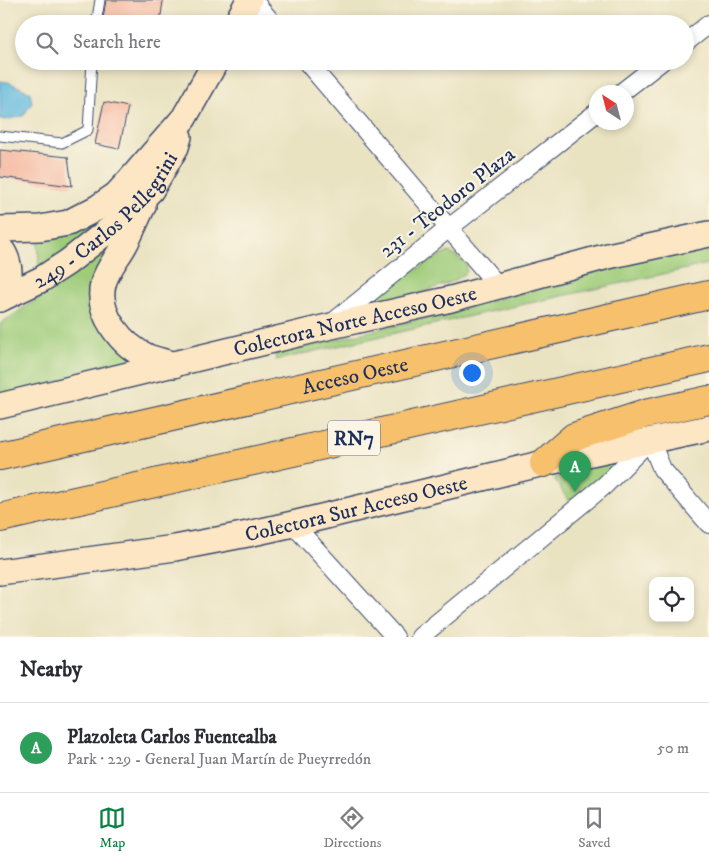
<!DOCTYPE html>
<meta charset="utf-8">
<style>
:root{--surface:#fff;--page:#f2f2f3;--text:#2b2b33;--muted:#7c7c81;--line:#e1e1e2;--accent:#0b8043}
body{margin:0;font-family:"IM FELL DW Pica",serif;background:var(--page);color:var(--text)}
.controls{position:absolute;right:15px;bottom:15px;display:grid;overflow:hidden;border-radius:10px;box-shadow:0 2px 8px #0003}
.controls button{width:45px;height:45px;display:grid;place-items:center;padding:0;border:0;border-bottom:1px solid var(--line);background:var(--surface);color:var(--text);font:25px sans-serif}
.compass{position:absolute;left:589px;top:85px;width:45px;height:45px;border-radius:50%;background:var(--surface);box-shadow:0 2px 8px #0003;rotate:324deg}
.you{position:absolute;left:471px;top:372px;width:18px;height:18px;margin:-12px;border:4px solid #fff;border-radius:50%;background:#1a73e8;box-shadow:0 0 0 8px #1a73e833}
.badge{display:grid;place-items:center;width:32px;height:32px;border-radius:50%;background:var(--accent);color:#fff;font-size:16px;font-weight:700}
.pin{position:absolute;translate:-50% -41px;filter:drop-shadow(0 1px 2px #0008)}
.pin::after{content:'';position:absolute;top:26px;width:18px;height:15px;background:inherit;clip-path:polygon(0 0,100% 0,50% 100%)}
.list{margin:0;padding:0;list-style:none}
h2{display:flex;justify-content:space-between;align-items:center;height:65px;margin:0;padding:0 20px;font-size:21px}
h2 small{font-size:16px;font-weight:400;color:var(--muted)}
.list li{display:grid;grid-template-columns:32px 1fr auto;gap:15px;align-items:center;box-sizing:border-box;height:90px;padding:0 20px;border-top:1px solid var(--line)}
.list b{display:block;font-size:19px;white-space:nowrap}
.list p{margin:0;font-size:16px;white-space:nowrap;color:var(--muted)}
.list em{font-size:16px;font-style:normal;color:var(--muted)}
.icon{flex:none;width:28px;height:28px;fill:none;stroke:currentColor;stroke-width:2;stroke-linecap:round;stroke-linejoin:round}
.map{position:relative;flex:none;width:709px;height:637px;overflow:hidden}
.search{position:absolute;background:var(--surface);box-shadow:0 2px 8px #0003;left:15px;right:15px;top:15px;height:55px;display:flex;align-items:center;gap:12px;box-sizing:border-box;padding:0 18px;border-radius:28px;color:var(--muted);font-size:19px}
.sheet{height:155px;background:var(--surface)}
nav{display:flex;justify-content:space-around;align-items:center;box-sizing:border-box;height:70px;border-top:1px solid var(--line);background:var(--surface);font-size:14px;color:var(--muted)}
nav a{display:grid;justify-items:center;gap:2px}
nav .on{color:var(--accent)}
.map>svg:first-child{display:block}
</style>
<div class="map">
<svg width="709" height="637" viewBox="0 0 709 637">
<rect width="100%" height="100%" fill="#fcf5e5"/>
<filter id="ink" filterUnits="userSpaceOnUse"><feTurbulence type="fractalNoise" baseFrequency=".02" numOctaves="2"/><feDisplacementMap in="SourceGraphic" scale="10" xChannelSelector="R" yChannelSelector="G"/><feConvolveMatrix kernelMatrix="1 2 1 2 8 2 1 2 1" color-interpolation-filters="sRGB"/></filter>
<filter id="wash" filterUnits="userSpaceOnUse"><feTurbulence type="fractalNoise" baseFrequency=".0096" numOctaves="4" result="noise"/><feDisplacementMap in="SourceGraphic" scale="20" xChannelSelector="R" yChannelSelector="G"/><feGaussianBlur stdDeviation="1.12" result="paint"/><feColorMatrix in="noise" values="0 0 0 0 0 0 0 0 0 0 0 0 0 0 0 0 0 1.4 0 .05"/><feComposite in="paint" operator="in"/></filter>
<g filter="url(#wash)">
<rect width="100%" height="100%" fill="#eae3c2"/>
<g fill="#9fcc7a" stroke="#5d7e6c">
<path d="M 126,203 L 39,271 L 38,236 Z"/>
<path d="M 709,241 L 709,264 L 475,315 L 276,360 L 275,354 L 443,314 Z"/>
<path d="M 115,246 L 99,271 L 136,362 L 0,396 L 0,324 Z"/>
<path d="M 449,252 L 465,262 L 467,272 L 454,281 L 387,305 L 372,304 C 382,288 431,259 449,252 Z"/>
<path d="M 615,459 L 622,462 L 572,506 L 554,478 Z"/>
</g>
<path fill="#61b9de" stroke="#3e749e" d="M 0,81 L 8,82 L 30,92 L 32,103 L 23,116 L 5,120 L 0,119 Z"/>
<g id="blocks">
<g fill="#f4b097">
<path d="M 106,0 L 163,0 L 160,24 L 102,24 Z"/>
<path d="M 104,102 L 128,107 L 119,149 L 95,144 Z"/>
<path d="M 0,150 L 68,157 L 72,186 L 0,177 Z"/>
</g>
</g>
</g>
<g filter="url(#ink)">
<use href="#blocks" fill-opacity="0" stroke="#3a4a6d" stroke-width="1"/>
<g fill="none" stroke-linecap="round" stroke-linejoin="round">
<g stroke="#3a4a6d" stroke-width="11">
<g id="lane">
<path d="M 96,24 L 100,0"/>
<path d="M 0,136 L 62,143 L 88,130 L 92,61"/>
</g>
</g>
<g stroke="#3a4a6d" stroke-width="20">
<g id="street">
<path d="M 253,0 L 273,24"/>
<path d="M 685,43 L 709,24"/>
<path d="M 306,61 L 499,287"/>
<path d="M 622,92 L 662,61"/>
<path d="M 331,324 L 449,228 L 596,113"/>
<path d="M 293,524 L 395,637"/>
<path d="M 420,637 L 605,485 L 650,440 L 662,469 L 709,524"/>
</g>
</g>
<g stroke="#3a4a6d" stroke-width="28">
<g id="secondary">
<path d="M 236,24 L 249,0"/>
<path d="M 143,206 C 137,218 132,231 125,244 C 118,257 107,269 103,284 C 96,314 122,346 148,357 C 156,360 166,362 174,365"/>
<path d="M 0,229 L 40,228 L 68,223 L 97,208 L 116,195 L 130,180 L 184,118 L 216,61"/>
<path d="M 0,248 C 8,257 11,272 8,284 C 6,289 2,294 0,299"/>
<path id="s1" d="M 0,299 L 42,279 L 68,262 L 96,240 L 120,221 L 151,190 L 176,147 L 179,137"/>
<path id="s2" d="M 0,406 L 327,327 L 451,299 L 608,256 L 709,234"/>
<path id="s3" d="M 0,572 L 175,548 L 248,534 L 293,524 L 544,463 L 709,428"/>
</g>
</g>
<g stroke="#3a4a6d" stroke-width="30">
<g id="highway">
<path id="s4" d="M 0,456 L 709,295"/>
<path d="M 544,463 L 574,437 L 645,414 L 709,400"/>
<path d="M 0,518 L 709,358"/>
</g>
</g>
<use href="#lane" stroke="#fff" stroke-width="9"/>
<use href="#street" stroke="#fff" stroke-width="18"/>
<use href="#secondary" stroke="#fce6c4" stroke-width="25"/>
<use href="#highway" stroke="#f7c06c" stroke-width="28"/>
</g>
</g>
<g text-anchor="middle" stroke-width="4" stroke-linejoin="round" paint-order="stroke">
<rect fill="#fcf5e5" stroke="#5e6a86" stroke-width="1" x="328" y="420.5" width="52" height="35" rx="4"/>
<g font-size="20" font-weight="bold" fill="#1b2f5e">
<text x="354" y="445">RN7</text>
</g>
<g font-size="21" fill="#1b2f5e" stroke="#fcf5e5">
<text transform="translate(447 202) rotate(-38)" y="7">231 - Teodoro Plaza</text>
<text dy="7" stroke="none"><textPath href="#s1" startOffset="134">249 - Carlos Pellegrini</textPath></text>
<text dy="7" stroke="none"><textPath href="#s2" startOffset="365">Colectora Norte Acceso Oeste</textPath></text>
<text dy="7" stroke="none"><textPath href="#s4" startOffset="364">Acceso Oeste</textPath></text>
<text dy="7" stroke="none"><textPath href="#s3" startOffset="362">Colectora Sur Acceso Oeste</textPath></text>
</g>
</g>
</svg>
<div class="controls">
<button><svg class="icon" aria-label="locate" viewBox="0 0 24 24"><circle cx="12" cy="12" r="6"/><path d="M12 2v4M12 18v4M2 12h4M18 12h4"/></svg></button>
</div>
<svg class="compass" viewBox="-18 -18 36 36"><path d="M0-13l5 13h-10z" fill="#e53935"/><path d="M0 13l5-13h-10z" fill="#7c7c81"/></svg>
<div class="you"></div>
<div class="pin badge" style="left:575px;top:492px;background:#2e9e5b">A</div>
<div class="search"><svg class="icon" aria-label="search" viewBox="0 0 24 24"><circle cx="10" cy="10" r="6"/><path d="M15 15l6 6"/></svg>Search here</div>
</div>
<section class="sheet">
<h2>Nearby<small></small></h2>
<ul class="list">
<li><span class="badge" style="background:#2e9e5b">A</span><div><b>Plazoleta Carlos Fuentealba</b><p>Park · 229 - General Juan Martín de Pueyrredón</p></div><em>50 m</em></li>
</ul>
</section>
<nav>
<a class="on"><svg class="icon" aria-label="map" viewBox="0 0 24 24"><path d="M3 6l6-2 6 2 6-2v14l-6 2-6-2-6 2zM9 4v14M15 6v14"/></svg>Map</a>
<a><svg class="icon" aria-label="directions" viewBox="0 0 24 24"><path d="M12 3l9 9-9 9-9-9zM9 14v-3h6M13 9l2 2-2 2"/></svg>Directions</a>
<a><svg class="icon" aria-label="saved" viewBox="0 0 24 24"><path d="M7 4h10v16l-5-4-5 4z"/></svg>Saved</a>
</nav>
